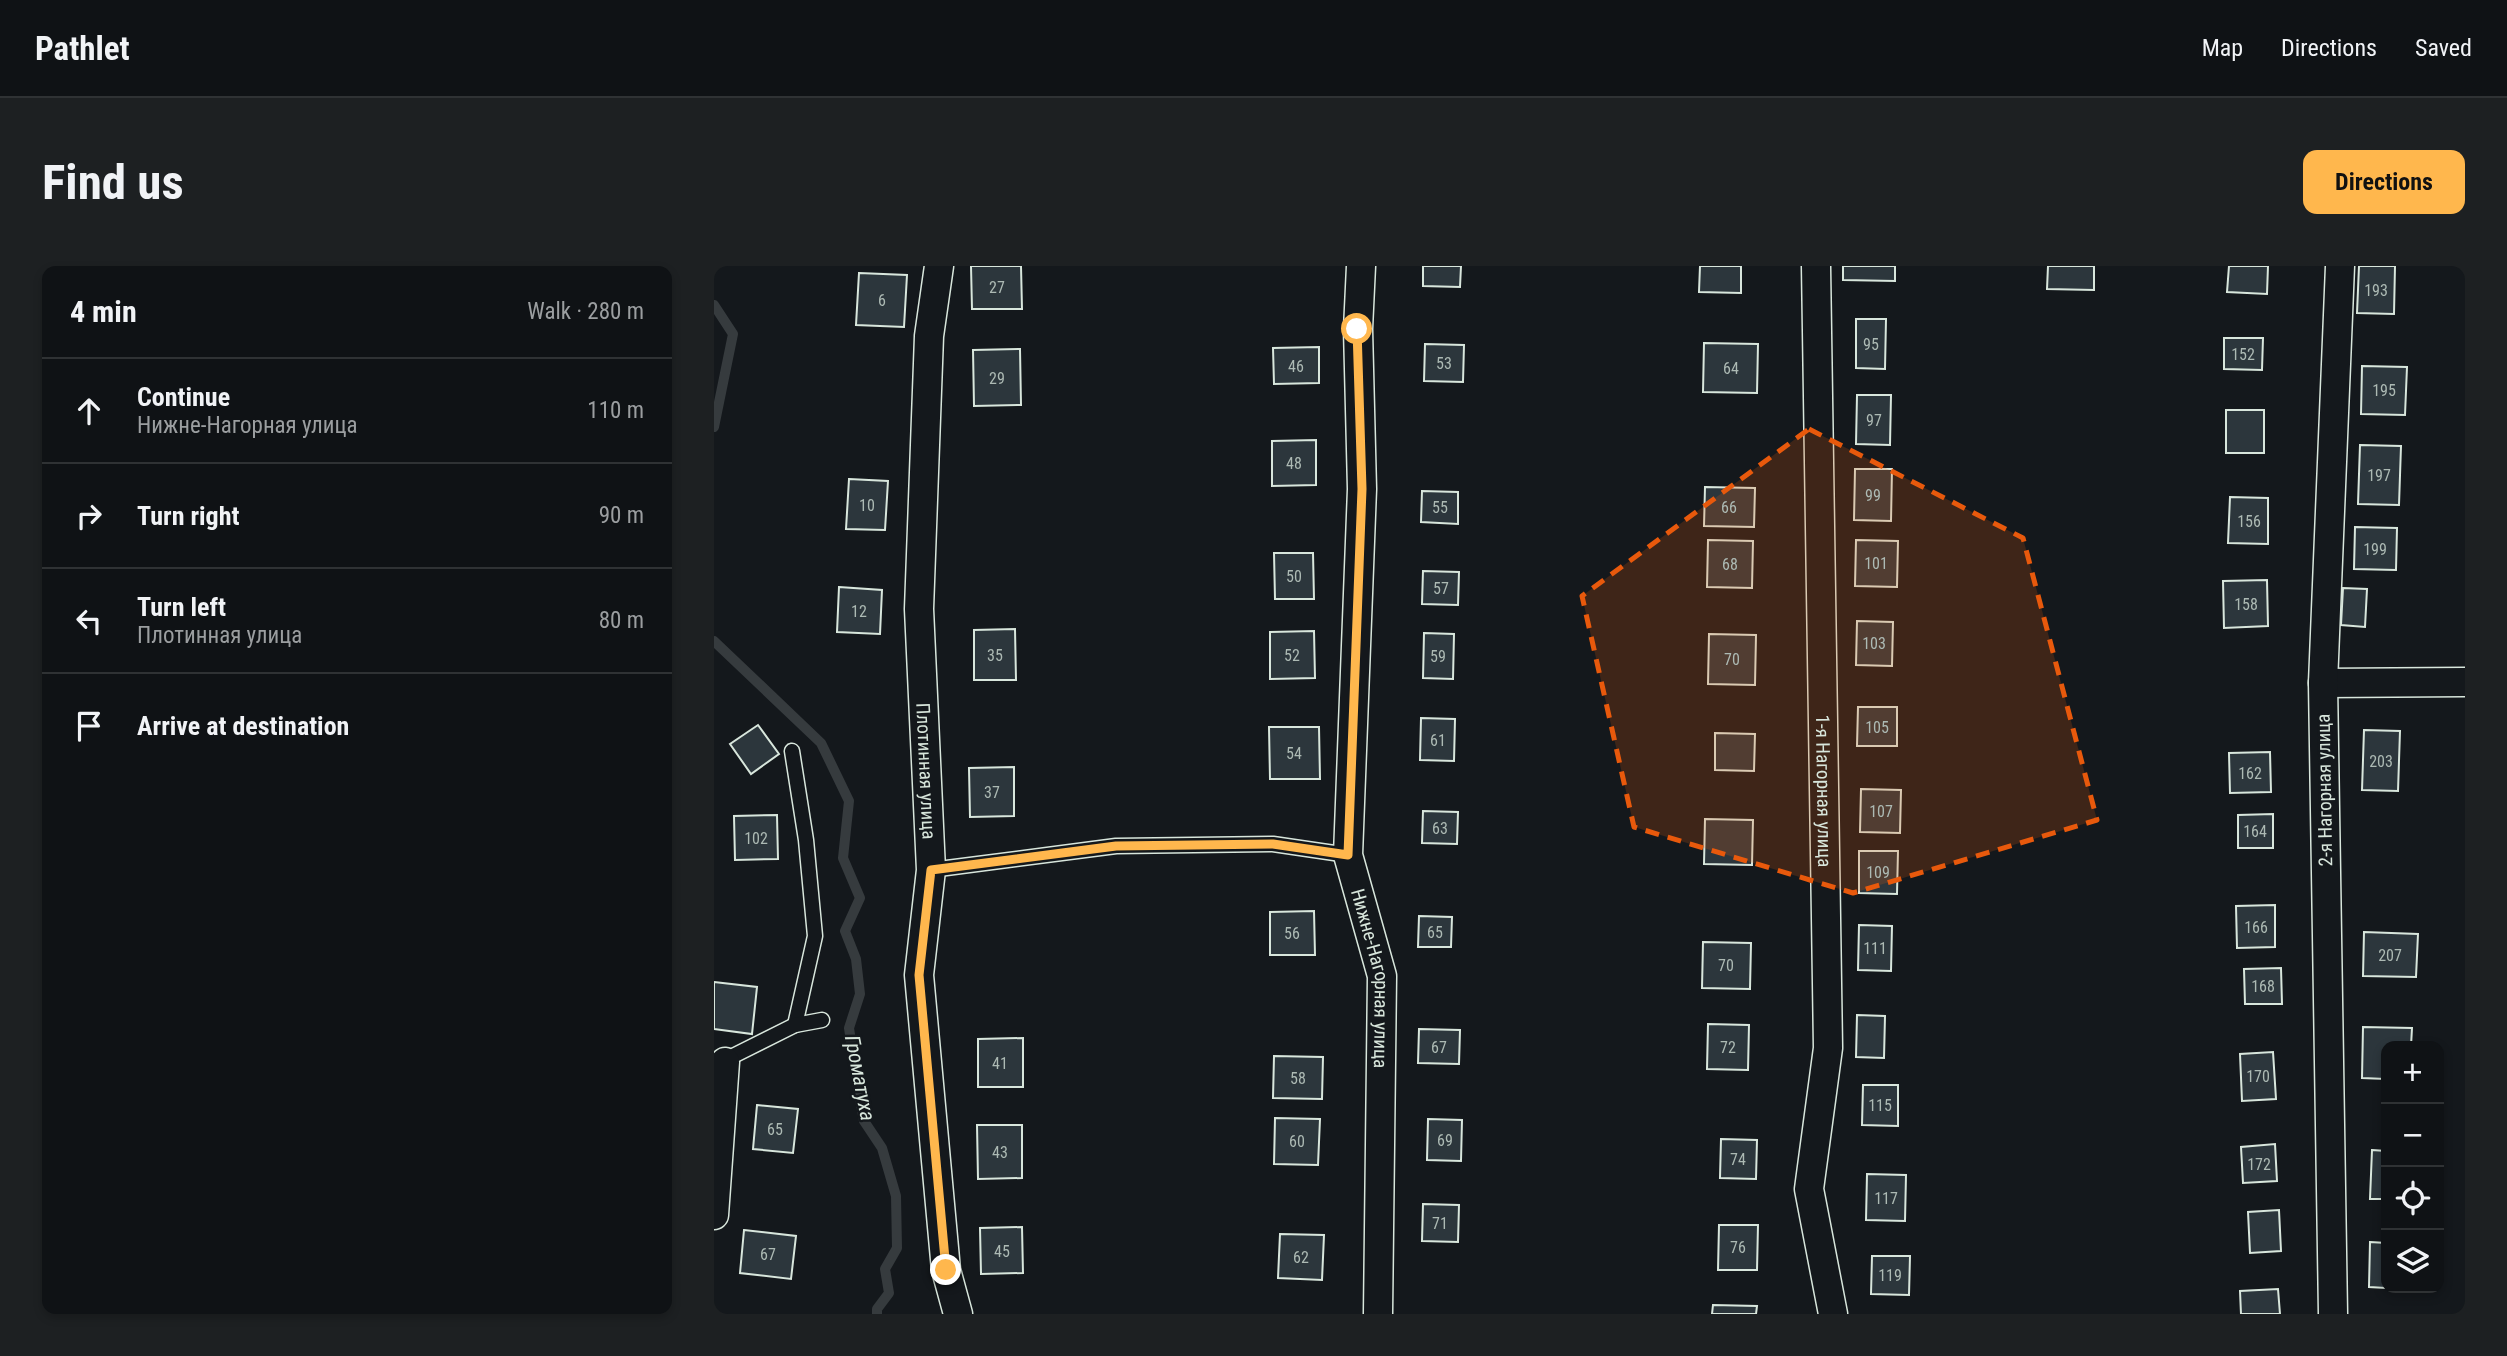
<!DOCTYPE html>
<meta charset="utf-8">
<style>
:root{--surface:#0f1215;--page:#1d2022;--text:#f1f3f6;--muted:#9b9ea0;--line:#2f3234;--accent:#ffb74d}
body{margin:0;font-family:"Roboto Condensed",sans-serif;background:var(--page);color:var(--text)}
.controls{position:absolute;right:21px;bottom:21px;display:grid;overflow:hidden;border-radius:14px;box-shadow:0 4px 10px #0003}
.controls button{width:63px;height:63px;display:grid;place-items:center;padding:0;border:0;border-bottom:2px solid var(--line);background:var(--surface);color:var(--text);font:35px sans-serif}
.stop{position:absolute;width:21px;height:21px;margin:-16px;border:5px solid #ffb74d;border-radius:50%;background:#fff}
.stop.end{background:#ffb74d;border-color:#fff;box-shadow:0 2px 7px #0008}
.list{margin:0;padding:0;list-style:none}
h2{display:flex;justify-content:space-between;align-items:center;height:91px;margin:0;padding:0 28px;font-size:30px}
h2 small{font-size:23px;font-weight:400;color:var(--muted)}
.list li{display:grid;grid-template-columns:46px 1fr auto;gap:21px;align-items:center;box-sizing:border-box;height:105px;padding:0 28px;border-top:2px solid var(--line)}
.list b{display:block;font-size:26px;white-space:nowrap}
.list p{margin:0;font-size:23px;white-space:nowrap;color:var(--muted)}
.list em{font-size:23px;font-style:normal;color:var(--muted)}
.icon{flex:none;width:38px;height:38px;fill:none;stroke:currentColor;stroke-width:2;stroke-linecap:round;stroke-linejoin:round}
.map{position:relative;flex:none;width:1751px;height:1048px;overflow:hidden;border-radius:14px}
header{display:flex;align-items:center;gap:42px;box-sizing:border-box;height:98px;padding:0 35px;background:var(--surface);border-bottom:2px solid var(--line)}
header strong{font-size:33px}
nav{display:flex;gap:38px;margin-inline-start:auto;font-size:24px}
.intro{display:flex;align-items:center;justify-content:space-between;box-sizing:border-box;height:168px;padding:0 42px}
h1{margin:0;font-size:49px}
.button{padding:18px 32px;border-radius:14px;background:var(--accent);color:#111;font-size:24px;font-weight:700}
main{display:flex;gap:42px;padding:0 42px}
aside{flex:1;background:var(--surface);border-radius:14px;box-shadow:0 4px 10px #0003}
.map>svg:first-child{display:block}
</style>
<header>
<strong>Pathlet</strong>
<nav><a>Map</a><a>Directions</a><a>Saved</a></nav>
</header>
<div class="intro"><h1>Find us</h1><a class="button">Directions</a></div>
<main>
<aside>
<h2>4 min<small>Walk · 280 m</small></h2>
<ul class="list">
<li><svg class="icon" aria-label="ahead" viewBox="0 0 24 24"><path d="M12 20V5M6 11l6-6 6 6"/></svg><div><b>Continue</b><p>Нижне-Нагорная улица</p></div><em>110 m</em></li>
<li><svg class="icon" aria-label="right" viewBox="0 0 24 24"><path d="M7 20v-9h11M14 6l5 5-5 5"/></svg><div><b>Turn right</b></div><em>90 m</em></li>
<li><svg class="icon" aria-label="left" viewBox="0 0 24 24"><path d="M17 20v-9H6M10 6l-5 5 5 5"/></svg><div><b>Turn left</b><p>Плотинная улица</p></div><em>80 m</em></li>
<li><svg class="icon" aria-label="arrive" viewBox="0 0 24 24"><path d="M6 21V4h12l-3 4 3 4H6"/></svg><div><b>Arrive at destination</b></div></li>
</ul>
</aside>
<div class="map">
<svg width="1751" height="1048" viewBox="0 0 1751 1048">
<rect width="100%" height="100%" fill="#14181c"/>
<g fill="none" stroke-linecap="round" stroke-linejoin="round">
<g stroke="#363b3e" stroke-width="10">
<path d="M 0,39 L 19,68 L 0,161"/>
<path d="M 0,375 L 107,477 L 135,535 L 129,592 L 146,632 L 131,665 L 142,693 L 146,728 L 135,762 L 145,828 L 150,855 L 168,882 L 182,930 L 183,982 L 171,1003 L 175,1027 L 163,1043 L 163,1048"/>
</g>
</g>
<g fill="#2c363c" stroke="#d8e6dc" stroke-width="2">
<path d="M 257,0 L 307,0 L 308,43 L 258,43 Z"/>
<path d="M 709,0 L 747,0 L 746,21 L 709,20 Z"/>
<path d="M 986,0 L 1027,0 L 1027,27 L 985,26 Z"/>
<path d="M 1129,0 L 1181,0 L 1181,15 L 1129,14 Z"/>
<path d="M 1334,0 L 1380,0 L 1380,24 L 1333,23 Z"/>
<path d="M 1515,0 L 1554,0 L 1553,28 L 1513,26 Z"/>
<path d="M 1645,0 L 1681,0 L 1680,48 L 1643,47 Z"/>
<path d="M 145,7 L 193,9 L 190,61 L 142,59 Z"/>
<path d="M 1142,53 L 1172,53 L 1171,103 L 1142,102 Z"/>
<path d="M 1510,72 L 1549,72 L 1548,104 L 1510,103 Z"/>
<path d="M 990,77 L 1044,78 L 1043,127 L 989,126 Z"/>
<path d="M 711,78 L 750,79 L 749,116 L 710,115 Z"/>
<path d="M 605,81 L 605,117 L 560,118 L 559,82 Z"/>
<path d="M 306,83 L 307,139 L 260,140 L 259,84 Z"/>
<path d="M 1648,100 L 1693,101 L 1691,149 L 1647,148 Z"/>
<path d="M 1143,129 L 1177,129 L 1176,179 L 1142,178 Z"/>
<rect x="1512" y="144" width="38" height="43"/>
<path d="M 602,174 L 602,219 L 558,220 L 558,175 Z"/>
<path d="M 1646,179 L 1687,180 L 1685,239 L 1644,238 Z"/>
<path d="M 1141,203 L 1178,203 L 1177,255 L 1140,254 Z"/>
<path d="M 135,213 L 174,215 L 171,264 L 132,263 Z"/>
<path d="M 991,221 L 1041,222 L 1040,261 L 990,260 Z"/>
<path d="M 708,225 L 744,226 L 744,258 L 707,256 Z"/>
<path d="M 1516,231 L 1554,232 L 1554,278 L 1514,277 Z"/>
<path d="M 1641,261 L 1683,262 L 1682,304 L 1640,303 Z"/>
<path d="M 994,274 L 1039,275 L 1038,322 L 993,321 Z"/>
<path d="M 1142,274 L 1184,275 L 1183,321 L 1141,320 Z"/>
<path d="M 560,287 L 599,287 L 600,333 L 561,333 Z"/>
<path d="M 709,305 L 745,306 L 744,339 L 708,338 Z"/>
<path d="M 1553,314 L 1554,360 L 1510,362 L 1509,315 Z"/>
<path d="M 125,321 L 168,324 L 166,368 L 123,366 Z"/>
<path d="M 1629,322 L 1653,323 L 1651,361 L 1627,359 Z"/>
<path d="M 1143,355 L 1179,356 L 1178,400 L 1142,399 Z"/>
<path d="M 301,363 L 302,414 L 260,414 L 260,364 Z"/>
<path d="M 600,365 L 601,412 L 556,413 L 556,366 Z"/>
<path d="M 710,367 L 740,368 L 739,413 L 709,412 Z"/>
<path d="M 995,368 L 1042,369 L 1041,419 L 994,418 Z"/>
<path d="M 1144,441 L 1183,441 L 1183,480 L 1143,480 Z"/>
<path d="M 707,452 L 741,453 L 740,495 L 706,494 Z"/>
<path d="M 44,459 L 65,488 L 37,508 L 16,478 Z"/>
<path d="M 555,461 L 605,461 L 606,513 L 556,513 Z"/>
<path d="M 1650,464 L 1686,465 L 1684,525 L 1648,524 Z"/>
<path d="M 1001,467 L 1041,468 L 1040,505 L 1001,504 Z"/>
<path d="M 1556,486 L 1557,526 L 1516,527 L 1515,487 Z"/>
<path d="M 300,501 L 300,550 L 256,551 L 255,502 Z"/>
<path d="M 1147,523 L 1187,524 L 1186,567 L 1146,566 Z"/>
<path d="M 709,545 L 744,546 L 743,578 L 708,577 Z"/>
<path d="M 1559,548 L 1559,582 L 1524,582 L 1524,549 Z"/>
<path d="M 63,549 L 64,593 L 21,594 L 20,550 Z"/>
<path d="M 991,553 L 1039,554 L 1038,599 L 990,598 Z"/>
<path d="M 1145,585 L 1184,585 L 1183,628 L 1145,627 Z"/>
<path d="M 1561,639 L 1561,681 L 1523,682 L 1522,640 Z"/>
<path d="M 600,645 L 601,689 L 556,689 L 556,646 Z"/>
<path d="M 705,650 L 738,651 L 737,681 L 704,681 Z"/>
<path d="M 1145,659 L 1178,660 L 1177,705 L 1144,704 Z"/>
<path d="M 1650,666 L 1704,668 L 1702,711 L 1649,710 Z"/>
<path d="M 989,676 L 1037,677 L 1036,723 L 988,722 Z"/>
<path d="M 1567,702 L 1568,738 L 1531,738 L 1530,703 Z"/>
<path d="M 0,716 L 43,721 L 38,768 L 0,763 Z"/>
<path d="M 1143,749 L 1171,750 L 1170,792 L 1142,791 Z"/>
<path d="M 994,758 L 1035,759 L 1034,804 L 993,803 Z"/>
<path d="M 1649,761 L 1698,762 L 1697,780 L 1672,780 L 1672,813 L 1648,812 Z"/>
<path d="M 705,763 L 746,764 L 745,798 L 704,797 Z"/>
<path d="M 309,772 L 309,821 L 264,821 L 264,773 Z"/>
<path d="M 1559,786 L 1562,833 L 1528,835 L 1526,788 Z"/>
<path d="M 560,790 L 609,791 L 608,833 L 559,832 Z"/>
<path d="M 1149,819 L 1184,819 L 1184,860 L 1148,859 Z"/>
<path d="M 43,839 L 84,843 L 79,887 L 39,883 Z"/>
<path d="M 561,852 L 606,853 L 604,899 L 560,898 Z"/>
<path d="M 714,853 L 748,854 L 747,895 L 713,894 Z"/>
<path d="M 263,859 L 308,859 L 308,912 L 264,913 Z"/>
<path d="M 1007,873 L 1043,874 L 1042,913 L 1006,912 Z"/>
<path d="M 1561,878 L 1563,915 L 1529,917 L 1527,881 Z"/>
<path d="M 1658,884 L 1672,885 L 1672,933 L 1656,933 Z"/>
<path d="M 1153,908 L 1192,909 L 1191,955 L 1152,954 Z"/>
<path d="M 709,938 L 745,939 L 744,976 L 708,975 Z"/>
<path d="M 1565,944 L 1567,985 L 1536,987 L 1534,946 Z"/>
<path d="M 1005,959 L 1044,959 L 1043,1004 L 1004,1004 Z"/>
<path d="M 308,961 L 309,1007 L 267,1008 L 266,962 Z"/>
<path d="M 30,964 L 82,970 L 77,1013 L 26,1007 Z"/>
<path d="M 566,968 L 610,969 L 608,1014 L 564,1012 Z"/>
<path d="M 1656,976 L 1672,977 L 1672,1022 L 1655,1021 Z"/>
<path d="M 1158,990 L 1196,990 L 1195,1029 L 1157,1028 Z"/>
<path d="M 1564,1023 L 1566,1048 L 1527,1048 L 1526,1025 Z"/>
<path d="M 999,1039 L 1043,1040 L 1042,1048 L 998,1048 Z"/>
</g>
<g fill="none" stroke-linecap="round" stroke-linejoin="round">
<g stroke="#d8e6dc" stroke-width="17">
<g id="service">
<path d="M 78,485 L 92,574 L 101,670 L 81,759"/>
<path d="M 217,604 L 402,580 L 559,578 L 634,589"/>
<path d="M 7,796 L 81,759 L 108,754"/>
</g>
</g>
<g stroke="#d8e6dc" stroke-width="31">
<g id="minor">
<path id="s1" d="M 225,0 L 215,70 L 205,343 L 217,604 L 205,709 L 232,1004 L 244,1048"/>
<path id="s2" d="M 647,0 L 644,63 L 648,223 L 634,589 L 668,710 L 664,1048"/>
<path id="s3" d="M 1102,0 L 1114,782 L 1095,923 L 1119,1048"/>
<path d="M 1609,417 L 1751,416"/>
<path d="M 0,949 L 11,796"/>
<path d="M 1619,1048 L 1609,417 L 1626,0"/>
</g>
</g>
<use href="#service" stroke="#14181c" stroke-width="14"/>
<use href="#minor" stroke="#14181c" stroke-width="28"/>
</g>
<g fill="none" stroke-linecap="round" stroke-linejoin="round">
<path stroke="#ffb74d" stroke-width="9" d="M 232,1004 L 205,709 L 217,604 L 402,580 L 559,578 L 634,589 L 648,223 L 643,63"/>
</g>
<path fill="#e8590c" fill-opacity="0.2" stroke="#e8590c" stroke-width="5" stroke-dasharray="14 9" stroke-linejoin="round" d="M 1095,163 L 1309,272 L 1383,554 L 1139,627 L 920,561 L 868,330 Z"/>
<g text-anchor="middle" stroke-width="5" stroke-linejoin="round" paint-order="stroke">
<g font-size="16" fill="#adbab4">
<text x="283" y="27">27</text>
<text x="1662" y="30">193</text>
<text x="168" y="40">6</text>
<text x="1157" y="84">95</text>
<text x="1529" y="94">152</text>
<text x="730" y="103">53</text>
<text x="582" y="106">46</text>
<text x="1017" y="108">64</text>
<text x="283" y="118">29</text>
<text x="1670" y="130">195</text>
<text x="1160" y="160">97</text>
<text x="580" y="203">48</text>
<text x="1665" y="215">197</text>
<text x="1159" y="235">99</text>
<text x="153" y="245">10</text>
<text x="726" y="247">55</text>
<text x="1015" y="247">66</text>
<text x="1535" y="261">156</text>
<text x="1661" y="289">199</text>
<text x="1162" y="303">101</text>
<text x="1016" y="304">68</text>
<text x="580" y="316">50</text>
<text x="727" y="328">57</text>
<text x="1532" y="344">158</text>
<text x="145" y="351">12</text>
<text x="1160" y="383">103</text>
<text x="281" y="395">35</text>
<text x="578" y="395">52</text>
<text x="724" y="396">59</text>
<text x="1018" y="399">70</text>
<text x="1163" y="467">105</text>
<text x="724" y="480">61</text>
<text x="580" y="493">54</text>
<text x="1667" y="501">203</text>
<text x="1536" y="513">162</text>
<text x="278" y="532">37</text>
<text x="1167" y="551">107</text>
<text x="726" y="568">63</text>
<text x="1541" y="571">164</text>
<text x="42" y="578">102</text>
<text x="1164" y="612">109</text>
<text x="1542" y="667">166</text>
<text x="721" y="672">65</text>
<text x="578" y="673">56</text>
<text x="1161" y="688">111</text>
<text x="1676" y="695">207</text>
<text x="1012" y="705">70</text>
<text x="1549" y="726">168</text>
<text x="725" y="787">67</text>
<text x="1014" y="787">72</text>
<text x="286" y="803">41</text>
<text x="1544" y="816">170</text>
<text x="584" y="818">58</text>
<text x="1166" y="845">115</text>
<text x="61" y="869">65</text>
<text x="731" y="880">69</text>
<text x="583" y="881">60</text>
<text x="286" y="892">43</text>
<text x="1024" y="899">74</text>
<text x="1545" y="904">172</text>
<text x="1172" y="938">117</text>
<text x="726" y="963">71</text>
<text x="1024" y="987">76</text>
<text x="288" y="991">45</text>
<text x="54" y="994">67</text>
<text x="587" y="997">62</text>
<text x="1176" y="1015">119</text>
</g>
<g font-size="19" fill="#d8e6dc" stroke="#14181c">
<text dy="7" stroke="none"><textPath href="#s1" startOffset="506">Плотинная улица</textPath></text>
<text transform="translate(1610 524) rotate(-91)" y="7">2-я Нагорная улица</text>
<text dy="7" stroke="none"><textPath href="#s3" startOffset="525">1-я Нагорная улица</textPath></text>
<text dy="7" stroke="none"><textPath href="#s2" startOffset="716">Нижне-Нагорная улица</textPath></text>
</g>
<g font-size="21" font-style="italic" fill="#d8e6dc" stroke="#14181c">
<text transform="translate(146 812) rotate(79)" y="7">Громатуха</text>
</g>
</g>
</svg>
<div class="controls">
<button>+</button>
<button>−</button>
<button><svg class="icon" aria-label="locate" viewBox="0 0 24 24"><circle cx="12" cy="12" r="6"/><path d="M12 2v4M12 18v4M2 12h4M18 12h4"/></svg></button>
<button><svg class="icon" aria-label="layers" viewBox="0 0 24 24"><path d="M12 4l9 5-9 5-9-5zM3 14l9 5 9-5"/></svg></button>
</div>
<div class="stop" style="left:643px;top:63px"></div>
<div class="stop end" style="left:232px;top:1004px"></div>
</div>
</main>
